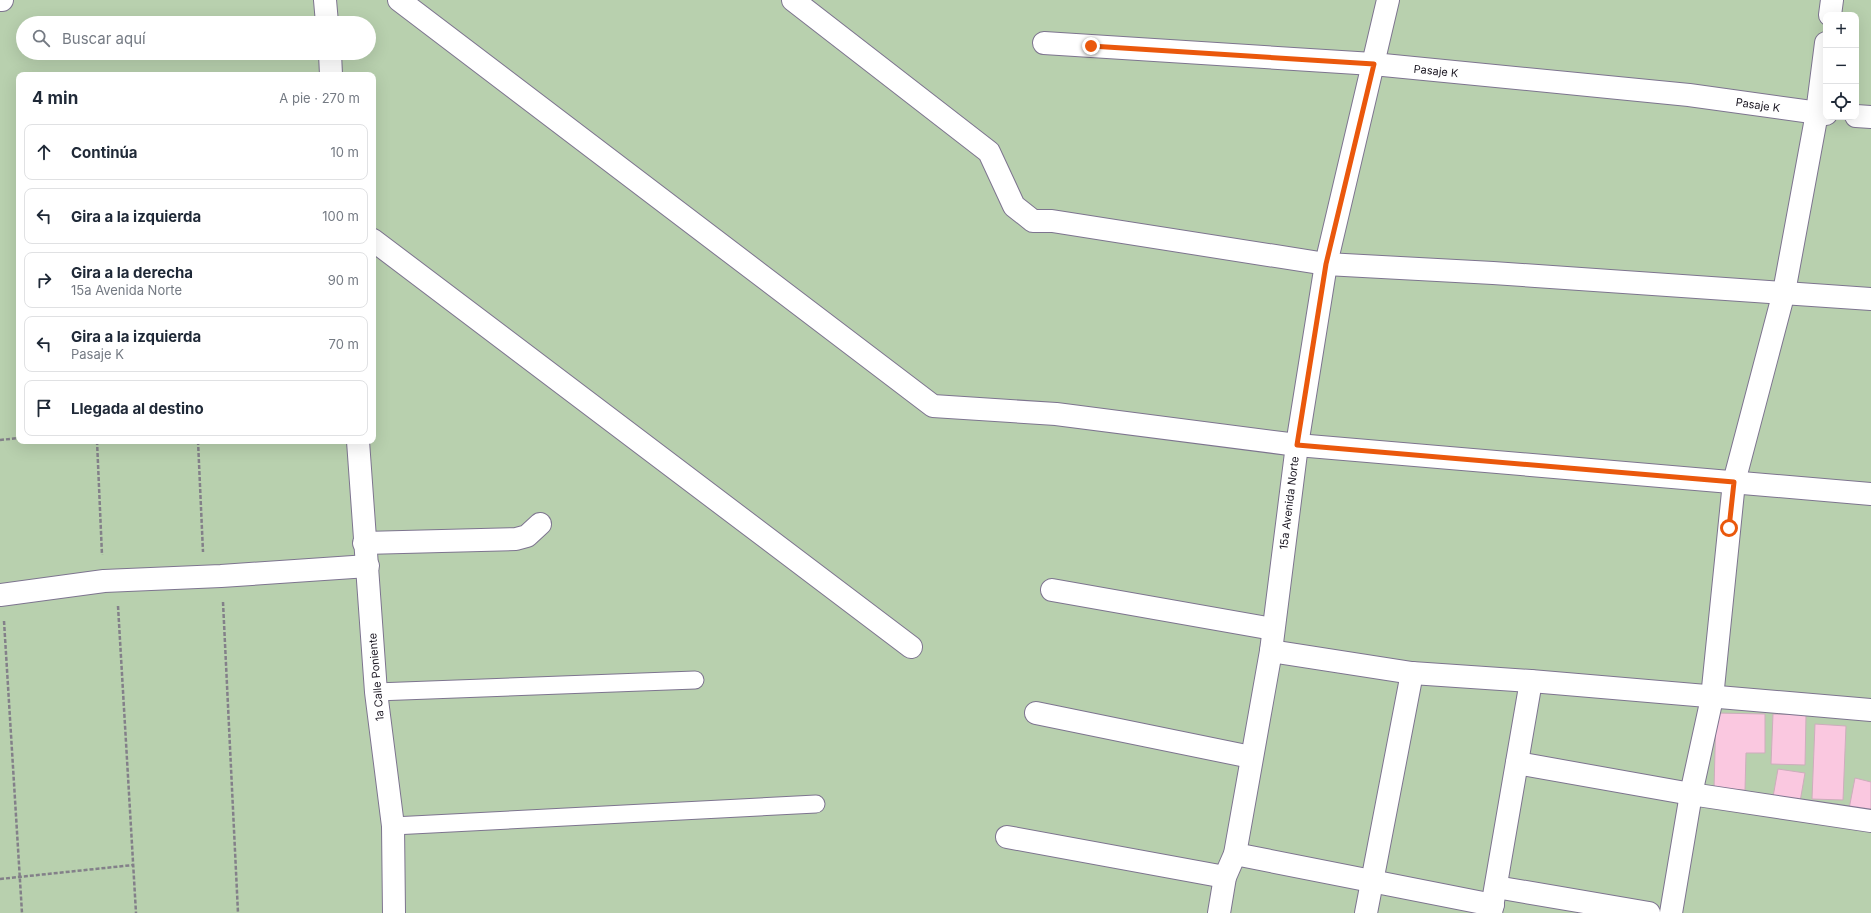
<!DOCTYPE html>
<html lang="es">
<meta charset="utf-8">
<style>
:root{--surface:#fff;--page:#f6f6f7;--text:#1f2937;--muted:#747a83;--line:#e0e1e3}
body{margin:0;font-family:Inter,sans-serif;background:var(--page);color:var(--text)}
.controls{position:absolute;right:12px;top:12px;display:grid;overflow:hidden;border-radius:8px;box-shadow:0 4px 16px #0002}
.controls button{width:36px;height:36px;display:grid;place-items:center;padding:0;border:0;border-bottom:1px solid var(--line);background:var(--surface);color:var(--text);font:20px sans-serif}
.stop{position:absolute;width:12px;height:12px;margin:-9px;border:3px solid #ea580c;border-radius:50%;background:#fff}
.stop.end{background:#ea580c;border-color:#fff;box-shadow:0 1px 4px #0008}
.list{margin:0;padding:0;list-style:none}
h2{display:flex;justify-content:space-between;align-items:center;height:52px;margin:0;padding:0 16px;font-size:17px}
h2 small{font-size:13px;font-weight:400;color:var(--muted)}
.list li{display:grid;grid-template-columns:26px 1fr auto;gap:12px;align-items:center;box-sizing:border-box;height:56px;margin:0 8px 8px;padding:0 8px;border:1px solid var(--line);border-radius:8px}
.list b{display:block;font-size:15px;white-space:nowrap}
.list p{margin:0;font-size:13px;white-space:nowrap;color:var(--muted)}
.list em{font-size:13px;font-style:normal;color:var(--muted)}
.icon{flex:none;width:22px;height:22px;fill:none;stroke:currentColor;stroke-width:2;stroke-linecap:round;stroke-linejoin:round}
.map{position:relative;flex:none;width:1871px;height:913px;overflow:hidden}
.search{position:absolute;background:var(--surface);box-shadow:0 4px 16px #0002;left:16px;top:16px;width:360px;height:44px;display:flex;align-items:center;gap:10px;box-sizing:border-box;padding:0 14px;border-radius:22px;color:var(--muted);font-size:15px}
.panel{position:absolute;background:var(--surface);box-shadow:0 4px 16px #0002;left:16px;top:72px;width:360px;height:372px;border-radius:8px}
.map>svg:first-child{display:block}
</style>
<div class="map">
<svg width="1871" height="913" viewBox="0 0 1871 913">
<rect width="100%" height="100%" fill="#f8f7fd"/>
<path fill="#b8d0ae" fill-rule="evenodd" d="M 0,0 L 1871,0 L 1871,913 L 0,913 ZM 1826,15 L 1856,15 L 1856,117 L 1826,117 ZM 23,23 L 369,23 L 369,53 L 23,53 ZM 19,75 L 373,75 L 373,441 L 19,441 Z"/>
<g fill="#fac8e0" stroke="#cdadbc">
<path d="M 1716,713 L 1765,714 L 1765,753 L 1746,753 L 1745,790 L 1714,789 Z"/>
<path d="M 1773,714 L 1806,715 L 1805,765 L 1771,764 Z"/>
<path d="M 1815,724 L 1846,726 L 1843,800 L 1812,799 Z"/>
<path d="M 1778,769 L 1805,773 L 1800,802 L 1773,797 Z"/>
<path d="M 1855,778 L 1871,782 L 1871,813 L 1849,809 Z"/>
</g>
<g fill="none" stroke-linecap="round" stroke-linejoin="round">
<g stroke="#7d748f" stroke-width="19">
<g id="pedestrian">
<path d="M 376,692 L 695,680"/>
<path d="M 393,826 L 816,804"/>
</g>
</g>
<g stroke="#7d748f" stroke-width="24">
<g id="minor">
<path d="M 0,0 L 2,0"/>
<path d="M 325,0 L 327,23"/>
<path d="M 399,0 L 933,406 L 1056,414 L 1297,445 L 1871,494"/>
<path d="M 793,0 L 989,152 L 1014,206 L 1033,221 L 1052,221 L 1326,264 L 1493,273 L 1871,299"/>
<path d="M 1830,15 L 1832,0"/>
<path d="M 1044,43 L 1373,64 L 1689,95 L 1826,114"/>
<path d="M 330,53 L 331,75"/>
<path d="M 1856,116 L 1871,117"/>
<path d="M 373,240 L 911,647"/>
<path d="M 358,441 L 376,692 L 393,826 L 394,913"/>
<path d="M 364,543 L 516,539 L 527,536 L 540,524"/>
<path d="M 1052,590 L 1273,629"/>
<path d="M 0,595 L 104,581 L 221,576 L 368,566"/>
<path d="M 1271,651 L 1412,673 L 1531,681 L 1871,710"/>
<path d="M 1036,713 L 1251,757"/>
<path d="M 1517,763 L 1691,794 L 1871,821"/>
<path d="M 1007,837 L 1225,877"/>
<path d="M 1235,854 L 1493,905"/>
<path d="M 1496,887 L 1649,913"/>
<path d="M 1219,913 L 1225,877 L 1235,854 L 1271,651 L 1297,445 L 1326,264 L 1388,0"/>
<path d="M 1366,913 L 1412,673"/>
<path d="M 1491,913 L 1531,681"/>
<path d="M 1671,913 L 1691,794 L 1712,698 L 1734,482 L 1784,292 L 1817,113 L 1826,43"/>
</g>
</g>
<g stroke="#838089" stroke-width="2.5" stroke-dasharray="4 2" stroke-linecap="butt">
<path d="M 0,440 L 19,438"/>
<path d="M 97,441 L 102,555"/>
<path d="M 198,441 L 203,552"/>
<path d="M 223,602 L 238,913"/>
<path d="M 118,606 L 136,913"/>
<path d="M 4,621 L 22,913"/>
<path d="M 0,879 L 133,865"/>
</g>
<use href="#pedestrian" stroke="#fff" stroke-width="17"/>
<use href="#minor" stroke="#fff" stroke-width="22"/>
</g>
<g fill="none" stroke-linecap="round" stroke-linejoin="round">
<path stroke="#ea580c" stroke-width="5" d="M 1091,46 L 1374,64 L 1326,264 L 1297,445 L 1734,482 L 1729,528"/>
</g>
<g text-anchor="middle" stroke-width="3" stroke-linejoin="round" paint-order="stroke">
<g font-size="11" fill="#1b1722" stroke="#fff">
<text transform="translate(1436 71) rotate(6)" y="4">Pasaje K</text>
<text transform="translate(1758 105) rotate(8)" y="4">Pasaje K</text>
<text transform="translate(1289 503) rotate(-83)" y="4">15a Avenida Norte</text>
<text transform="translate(376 677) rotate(-95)" y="4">1a Calle Poniente</text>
</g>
</g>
</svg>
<div class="controls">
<button>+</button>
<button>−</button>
<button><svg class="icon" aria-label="locate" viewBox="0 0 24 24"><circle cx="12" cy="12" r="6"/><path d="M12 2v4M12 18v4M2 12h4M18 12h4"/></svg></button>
</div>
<div class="stop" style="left:1729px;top:528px"></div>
<div class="stop end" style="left:1091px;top:46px"></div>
<div class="search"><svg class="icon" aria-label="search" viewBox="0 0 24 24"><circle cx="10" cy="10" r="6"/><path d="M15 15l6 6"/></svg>Buscar aquí</div>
<section class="panel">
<h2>4 min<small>A pie · 270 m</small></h2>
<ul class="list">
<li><svg class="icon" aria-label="ahead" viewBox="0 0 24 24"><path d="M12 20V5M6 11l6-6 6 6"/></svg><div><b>Continúa</b></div><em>10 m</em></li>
<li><svg class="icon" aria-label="left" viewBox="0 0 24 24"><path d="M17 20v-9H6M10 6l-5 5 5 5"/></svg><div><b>Gira a la izquierda</b></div><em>100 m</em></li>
<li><svg class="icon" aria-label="right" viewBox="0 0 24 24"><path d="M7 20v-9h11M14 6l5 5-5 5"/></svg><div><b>Gira a la derecha</b><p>15a Avenida Norte</p></div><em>90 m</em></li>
<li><svg class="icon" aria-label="left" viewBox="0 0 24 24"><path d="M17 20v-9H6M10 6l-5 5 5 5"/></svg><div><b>Gira a la izquierda</b><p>Pasaje K</p></div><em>70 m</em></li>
<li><svg class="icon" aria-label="arrive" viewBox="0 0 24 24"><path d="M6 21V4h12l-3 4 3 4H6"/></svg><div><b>Llegada al destino</b></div></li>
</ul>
</section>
</div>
